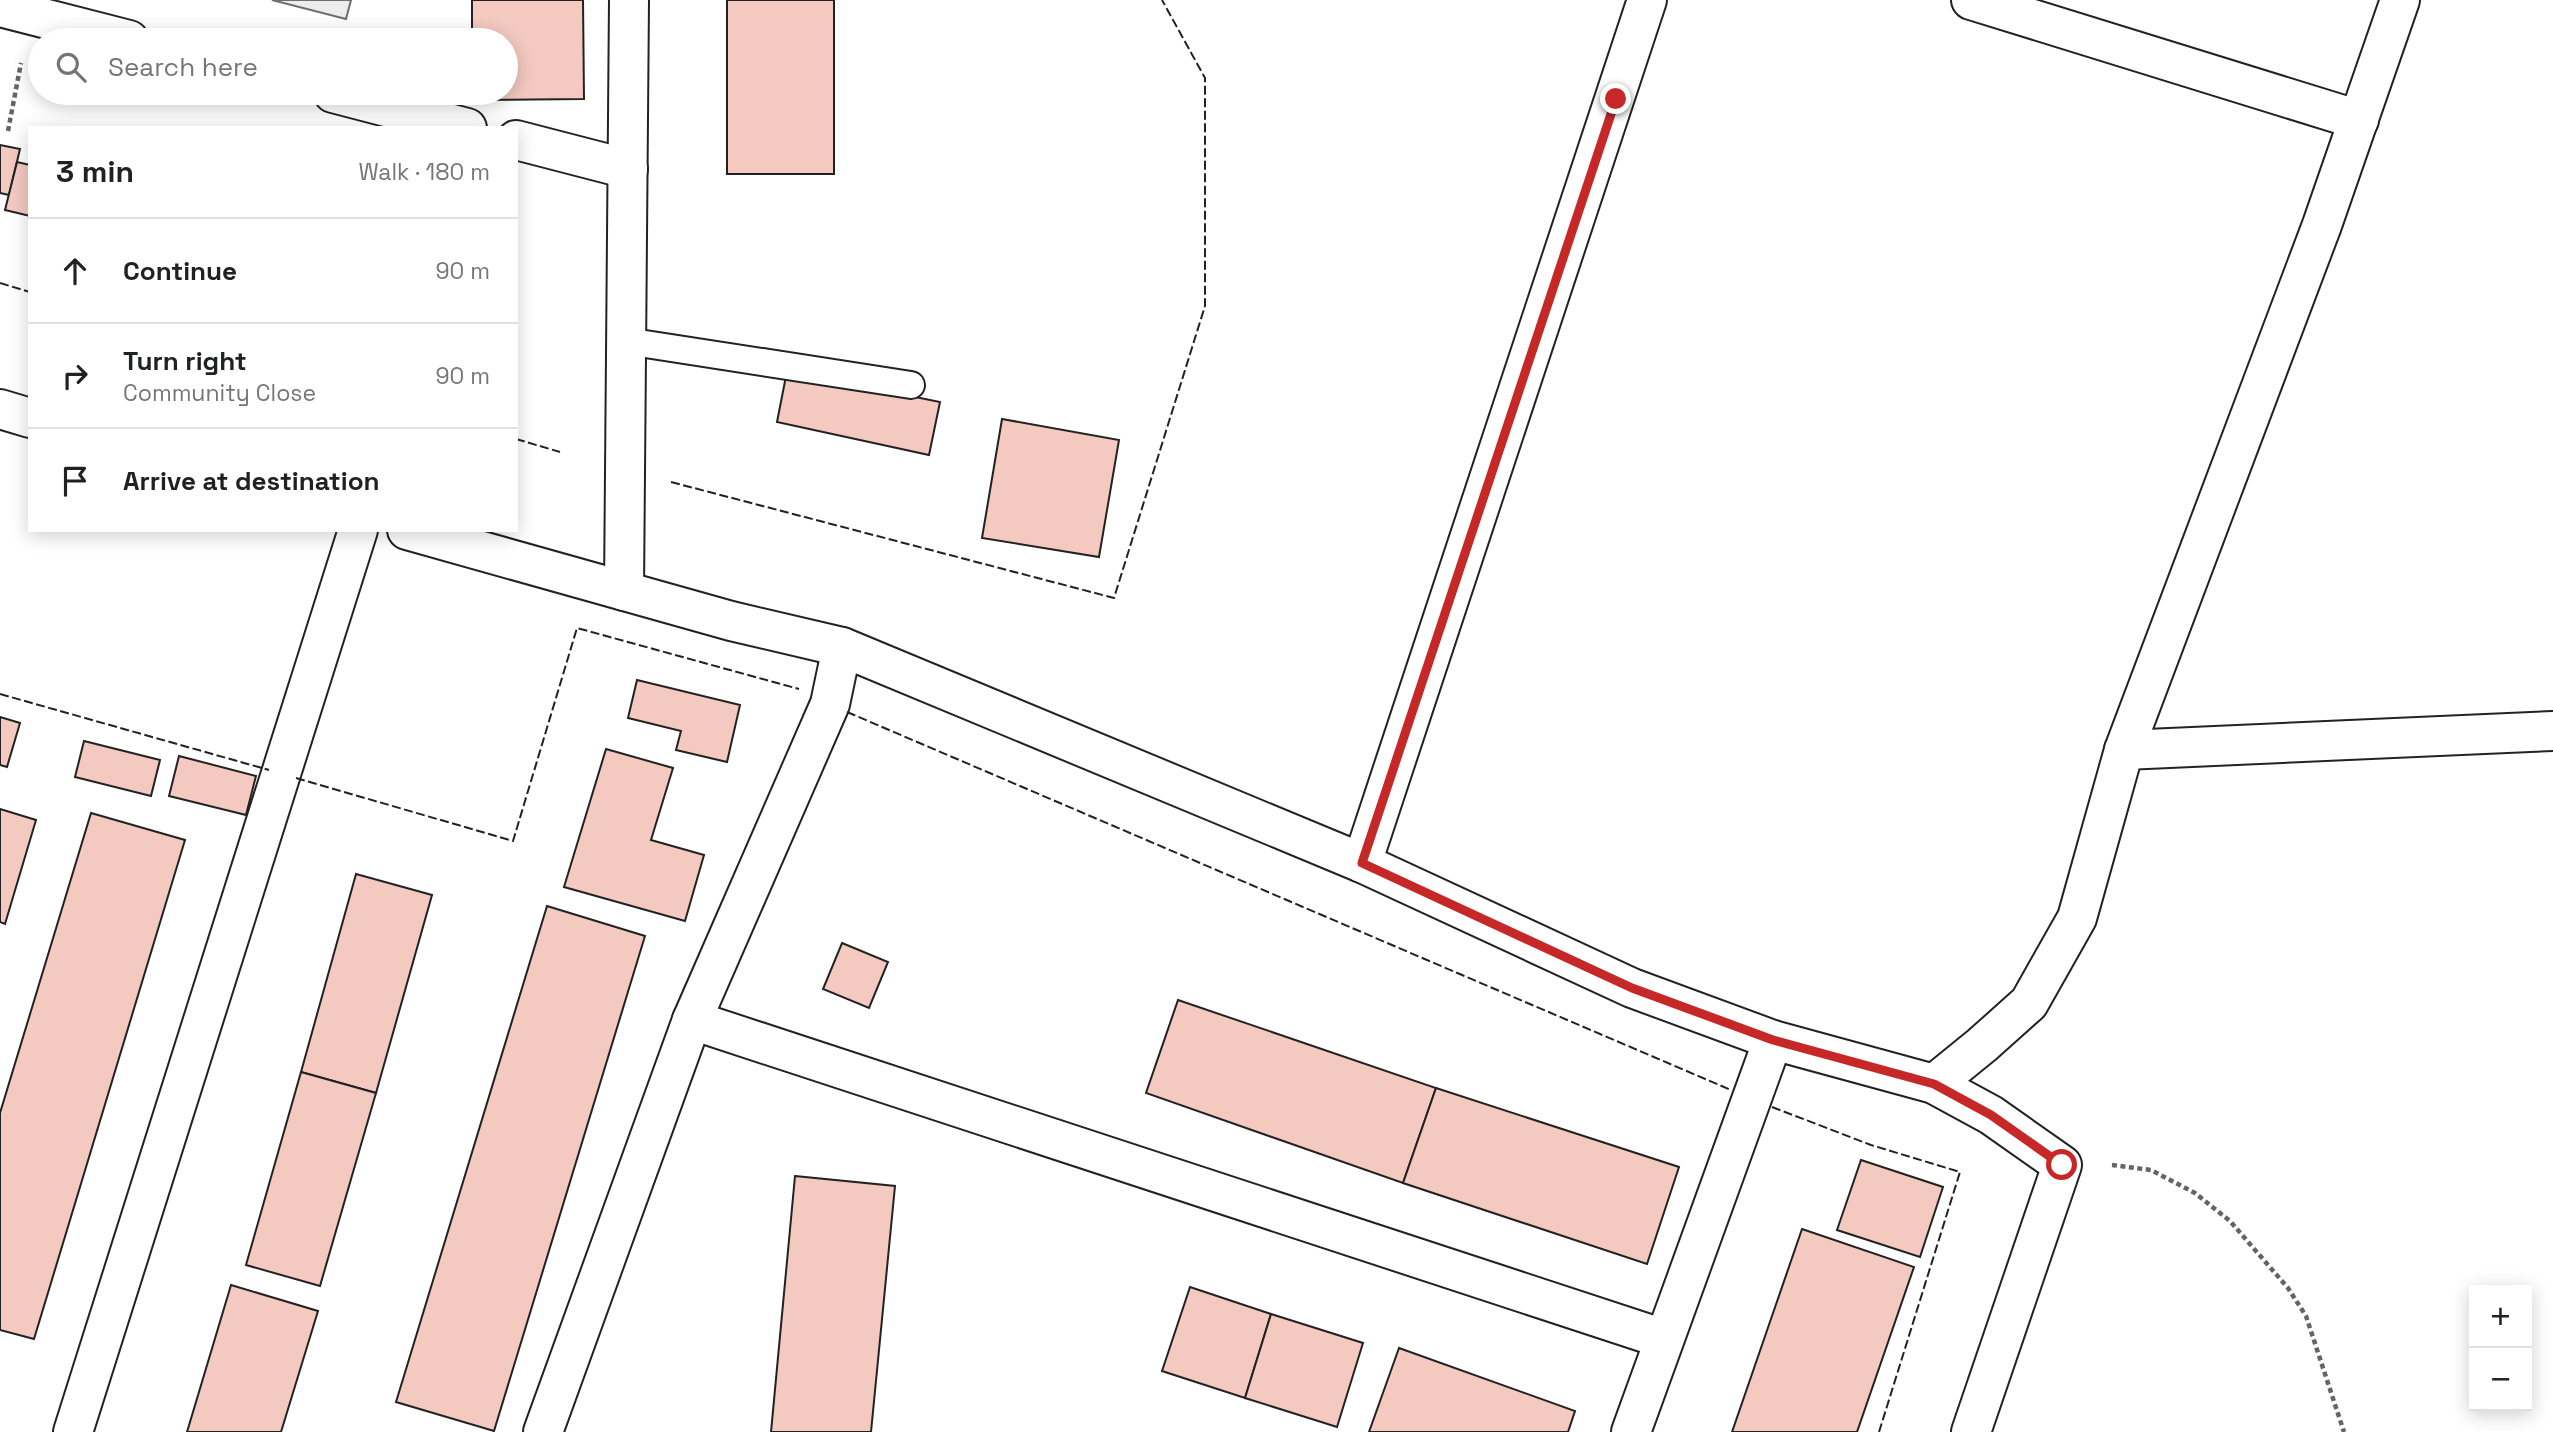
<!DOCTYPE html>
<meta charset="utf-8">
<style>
:root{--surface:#fff;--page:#f6f6f6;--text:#202124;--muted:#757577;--line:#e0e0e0}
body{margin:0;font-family:"Space Grotesk",sans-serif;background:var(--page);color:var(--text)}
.controls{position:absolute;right:21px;bottom:21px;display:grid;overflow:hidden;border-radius:0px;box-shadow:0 4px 18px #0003}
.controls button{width:63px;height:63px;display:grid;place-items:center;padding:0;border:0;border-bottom:2px solid var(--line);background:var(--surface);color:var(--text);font:35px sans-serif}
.stop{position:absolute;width:21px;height:21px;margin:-16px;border:5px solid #c62828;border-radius:50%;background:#fff}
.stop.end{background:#c62828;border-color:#fff;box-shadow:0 2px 7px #0008}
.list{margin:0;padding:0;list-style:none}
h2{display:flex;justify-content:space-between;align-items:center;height:91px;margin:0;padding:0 28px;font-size:30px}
h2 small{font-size:23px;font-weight:400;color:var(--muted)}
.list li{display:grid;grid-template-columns:46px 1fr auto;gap:21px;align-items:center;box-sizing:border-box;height:105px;padding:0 28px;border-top:2px solid var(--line)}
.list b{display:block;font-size:26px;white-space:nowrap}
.list p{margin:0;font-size:23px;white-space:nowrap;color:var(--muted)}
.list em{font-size:23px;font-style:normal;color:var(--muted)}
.icon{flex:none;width:38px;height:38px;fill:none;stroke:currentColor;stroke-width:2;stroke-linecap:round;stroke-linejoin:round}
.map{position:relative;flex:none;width:2553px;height:1432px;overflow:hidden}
.search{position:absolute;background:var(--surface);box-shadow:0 4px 18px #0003;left:28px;top:28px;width:490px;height:77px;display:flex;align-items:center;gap:18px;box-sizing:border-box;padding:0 24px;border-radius:38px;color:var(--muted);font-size:26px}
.panel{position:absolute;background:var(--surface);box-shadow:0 4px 18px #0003;left:28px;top:126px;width:490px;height:406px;border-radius:0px}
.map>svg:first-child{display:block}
</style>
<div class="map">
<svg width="2553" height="1432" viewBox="0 0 2553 1432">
<rect width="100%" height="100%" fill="#fff"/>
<path fill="#ededed" stroke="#6f6f6f" stroke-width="2" d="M 272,0 L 351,0 L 346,19 Z"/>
<g fill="#f3c9c0" stroke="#222" stroke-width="2">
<path d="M 472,0 L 583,0 L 584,99 L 473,100 L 473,93 L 506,93 L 506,40 L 472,40 Z"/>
<rect x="727" y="0" width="107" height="174"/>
<path d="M 0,145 L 20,149 L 9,195 L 0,193 Z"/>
<path d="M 17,162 L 30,165 L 30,216 L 5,210 Z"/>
<path d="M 787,371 L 940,402 L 929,455 L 777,422 Z"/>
<path d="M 1002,419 L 1119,440 L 1099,557 L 982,538 Z"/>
<path d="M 637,680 L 740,705 L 727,762 L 676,750 L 681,731 L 628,718 Z"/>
<path d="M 0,717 L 20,723 L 7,767 L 0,765 Z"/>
<path d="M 84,741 L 160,760 L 151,796 L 75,777 Z"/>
<path d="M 606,749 L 673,768 L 651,840 L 704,855 L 685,921 L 564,887 Z"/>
<path d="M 179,756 L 256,776 L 246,815 L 169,796 Z"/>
<path d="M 0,809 L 36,820 L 5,924 L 0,922 Z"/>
<path d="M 91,813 L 185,840 L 34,1339 L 0,1330 L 0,1113 Z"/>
<path d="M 356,874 L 432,895 L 376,1093 L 301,1072 Z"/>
<path d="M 547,906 L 645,936 L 494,1431 L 396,1402 Z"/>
<path d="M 842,943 L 888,962 L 869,1008 L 823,989 Z"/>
<path d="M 1178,1000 L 1436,1088 L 1403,1183 L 1146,1093 Z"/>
<path d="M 301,1072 L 376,1093 L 320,1286 L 246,1265 Z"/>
<path d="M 1436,1088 L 1679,1167 L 1647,1264 L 1403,1183 Z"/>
<path d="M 1861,1160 L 1943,1187 L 1920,1257 L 1837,1230 Z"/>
<path d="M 795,1176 L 895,1186 L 871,1432 L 771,1432 Z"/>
<path d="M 1802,1229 L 1914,1267 L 1857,1432 L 1732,1432 Z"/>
<path d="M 231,1285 L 318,1311 L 281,1432 L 187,1432 Z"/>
<path d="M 1190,1287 L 1271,1314 L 1245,1398 L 1162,1371 Z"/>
<path d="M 1271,1314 L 1363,1343 L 1337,1427 L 1245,1398 Z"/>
<path d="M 1399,1348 L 1575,1411 L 1568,1432 L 1369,1432 Z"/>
</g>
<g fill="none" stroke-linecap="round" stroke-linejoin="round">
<g stroke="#222" stroke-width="30">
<path id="service" d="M 626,341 L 911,385"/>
</g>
<g stroke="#222" stroke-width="42">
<g id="minor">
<path d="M 1971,0 L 2359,120"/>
<path d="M 0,7 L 129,40"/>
<path d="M 333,93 L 467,128"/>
<path d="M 516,140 L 628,169"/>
<path d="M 0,409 L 30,418"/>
<path d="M 407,530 L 731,621 L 842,647 L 1362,863 L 1632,988 L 1773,1040 L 1934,1084 L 1991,1115 L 2062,1165 L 1971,1432"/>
<path d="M 624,591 L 629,0"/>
<path d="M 2124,750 L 2553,731"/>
<path d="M 1362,863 L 1647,0"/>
<path d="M 692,1020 L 1664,1339"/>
<path d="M 1934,1084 L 1982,1045 L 2029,1003 L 2077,918 L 2124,750 L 2322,225 L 2400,0"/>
<path d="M 73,1432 L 358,530"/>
<path d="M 543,1432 L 692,1020 L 830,704 L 842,647"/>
<path d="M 1631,1432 L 1773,1040"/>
</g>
</g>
<g stroke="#646464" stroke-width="4.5" stroke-dasharray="5 3.5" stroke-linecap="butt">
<path d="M 8,131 L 21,63"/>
<path d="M 2112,1165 L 2151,1170 L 2195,1193 L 2230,1221 L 2288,1288 L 2306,1316 L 2344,1432"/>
</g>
<use href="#service" stroke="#fff" stroke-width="26"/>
<use href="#minor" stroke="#fff" stroke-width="38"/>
<g stroke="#222" stroke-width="2" stroke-dasharray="9 3.5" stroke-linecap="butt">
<path d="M 0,283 L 30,292"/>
<path d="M 516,439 L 560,452"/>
<path d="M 671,482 L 1114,598 L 1205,306 L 1205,78 L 1162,0"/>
<path d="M 0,694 L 269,770"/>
<path d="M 847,712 L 1731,1090"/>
<path d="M 296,778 L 513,841 L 577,628 L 799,689"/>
<path d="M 1772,1107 L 1871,1145 L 1960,1172 L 1879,1432"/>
</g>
</g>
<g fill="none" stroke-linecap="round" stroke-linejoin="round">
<path stroke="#c62828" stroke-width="9" d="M 1616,99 L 1362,863 L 1632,988 L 1773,1040 L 1934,1084 L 1991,1115 L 2062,1165"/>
</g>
</svg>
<div class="controls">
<button>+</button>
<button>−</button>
</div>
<div class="stop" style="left:2062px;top:1165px"></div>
<div class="stop end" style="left:1616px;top:99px"></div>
<div class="search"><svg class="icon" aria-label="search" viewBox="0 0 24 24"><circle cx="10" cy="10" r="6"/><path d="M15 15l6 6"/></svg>Search here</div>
<section class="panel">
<h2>3 min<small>Walk · 180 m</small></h2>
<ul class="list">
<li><svg class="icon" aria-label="ahead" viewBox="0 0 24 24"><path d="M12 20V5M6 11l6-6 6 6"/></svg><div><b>Continue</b></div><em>90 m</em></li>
<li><svg class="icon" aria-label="right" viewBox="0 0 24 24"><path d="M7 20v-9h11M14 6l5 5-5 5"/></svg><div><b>Turn right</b><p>Community Close</p></div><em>90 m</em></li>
<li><svg class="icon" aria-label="arrive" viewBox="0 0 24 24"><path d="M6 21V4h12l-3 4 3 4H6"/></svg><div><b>Arrive at destination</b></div></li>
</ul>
</section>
</div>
